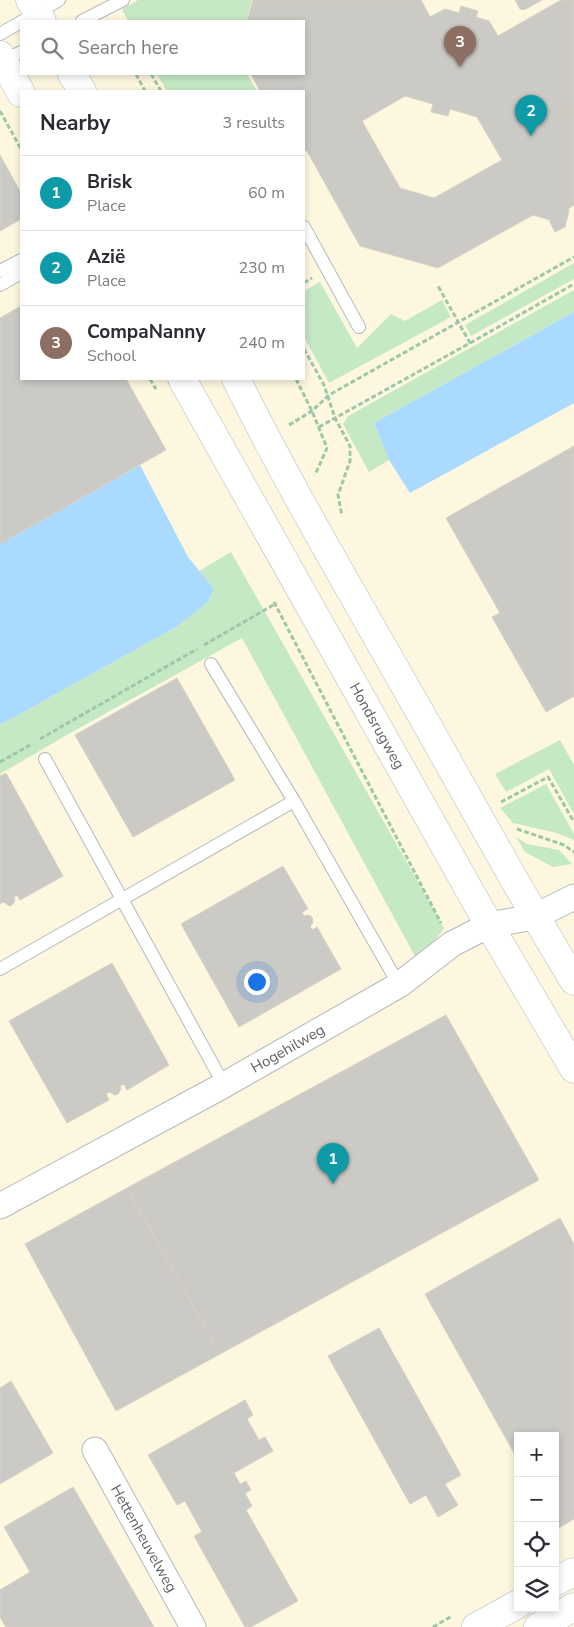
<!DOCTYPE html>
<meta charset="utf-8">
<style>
:root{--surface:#fff;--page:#f7f7f7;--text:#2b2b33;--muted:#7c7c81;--line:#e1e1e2;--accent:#ea4335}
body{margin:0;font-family:"Nunito Sans",sans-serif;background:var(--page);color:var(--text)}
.controls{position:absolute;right:15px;bottom:15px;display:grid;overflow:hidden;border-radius:0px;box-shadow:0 2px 8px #0003}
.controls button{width:45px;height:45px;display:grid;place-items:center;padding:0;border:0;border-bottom:1px solid var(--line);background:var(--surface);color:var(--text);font:25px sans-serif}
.you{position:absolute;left:256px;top:981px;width:18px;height:18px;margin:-12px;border:4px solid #fff;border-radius:50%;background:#1a73e8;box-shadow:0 0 0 8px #1a73e833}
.badge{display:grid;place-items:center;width:32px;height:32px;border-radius:50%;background:var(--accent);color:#fff;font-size:16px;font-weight:700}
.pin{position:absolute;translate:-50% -41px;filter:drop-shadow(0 1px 2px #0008)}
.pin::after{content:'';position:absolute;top:26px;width:18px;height:15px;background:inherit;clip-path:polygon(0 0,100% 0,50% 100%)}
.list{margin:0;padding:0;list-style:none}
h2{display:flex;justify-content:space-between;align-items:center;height:65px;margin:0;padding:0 20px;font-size:21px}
h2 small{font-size:16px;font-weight:400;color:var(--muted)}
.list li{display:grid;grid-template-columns:32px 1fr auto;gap:15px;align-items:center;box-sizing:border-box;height:75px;padding:0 20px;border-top:1px solid var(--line)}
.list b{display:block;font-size:19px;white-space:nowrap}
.list p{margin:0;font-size:16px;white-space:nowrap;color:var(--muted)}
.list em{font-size:16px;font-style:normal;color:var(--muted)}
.icon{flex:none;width:28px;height:28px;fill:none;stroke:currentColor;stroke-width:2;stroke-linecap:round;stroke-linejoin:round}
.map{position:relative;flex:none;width:574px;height:1627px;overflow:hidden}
.search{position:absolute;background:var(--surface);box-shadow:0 2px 8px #0003;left:20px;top:20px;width:285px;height:55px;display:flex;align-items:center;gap:12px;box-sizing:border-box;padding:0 18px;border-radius:0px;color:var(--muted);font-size:19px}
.panel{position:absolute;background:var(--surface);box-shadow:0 2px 8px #0003;left:20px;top:90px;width:285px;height:290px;border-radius:0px}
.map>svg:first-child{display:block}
</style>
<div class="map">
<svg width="574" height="1627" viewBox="0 0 574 1627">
<rect width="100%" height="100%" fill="#f1efe8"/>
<path fill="#fef7e0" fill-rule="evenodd" d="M 0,0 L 574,0 L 574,1627 L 0,1627 ZM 21,21 L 304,21 L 304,74 L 21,74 ZM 21,91 L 304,91 L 304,379 L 21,379 ZM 518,1436 L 555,1436 L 555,1608 L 518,1608 Z"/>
<g fill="#c5e8c5">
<path d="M 138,0 L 252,0 L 246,21 L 128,21 L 122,9 Z"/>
<path d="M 157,74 L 247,74 L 257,91 L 167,91 Z"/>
<path d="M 574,263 L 574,279 L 471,336 L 465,325 Z"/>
<path d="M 320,282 L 357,348 L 391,314 L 405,321 L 442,300 L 451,317 L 329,383 L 304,337 L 304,291 Z"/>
<path d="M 574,290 L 574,312 L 374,423 L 389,460 L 369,472 L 343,424 L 348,416 Z"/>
<path d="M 231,552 L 444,928 L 425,954 L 417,960 L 242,638 L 72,732 L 0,774 L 0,725 L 178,626 L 208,602 L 214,589 L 199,571 Z"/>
<path d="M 560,740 L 574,765 L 574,814 L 549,769 L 506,792 L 495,774 Z"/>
<path d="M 546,784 L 574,834 L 574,840 L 557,833 L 513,823 L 500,808 Z"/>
<path d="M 516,837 L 527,844 L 559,850 L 572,864 L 553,867 L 525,852 Z"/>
</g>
<g fill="#aadaff">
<path d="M 574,312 L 574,403 L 410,493 L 389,460 L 374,423 Z"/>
<path d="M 140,465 L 188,557 L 214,589 L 208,602 L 178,626 L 0,725 L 0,544 Z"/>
</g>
<g fill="#cccac5" stroke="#d6d1c6" fill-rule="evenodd">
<path d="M 253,0 L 421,0 L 430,17 L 445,9 L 459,13 L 461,6 L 478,11 L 476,17 L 489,21 L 498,36 L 561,0 L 574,0 L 574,205 L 568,209 L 569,211 L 565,227 L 555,232 L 550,222 L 550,220 L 533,215 L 438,268 L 360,246 L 307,151 L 304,150 L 304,91 L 260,91 L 251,74 L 304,74 L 304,21 L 247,21 ZM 405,96 L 433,104 L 431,112 L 448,116 L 450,109 L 477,117 L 502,160 L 434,198 L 400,188 L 362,121 Z"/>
<path d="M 515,0 L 542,0 L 524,10 L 520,9 Z"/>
<path d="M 0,155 L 21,193 L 21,219 L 0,231 Z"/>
<path d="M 21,306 L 21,379 L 126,379 L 166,450 L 0,544 L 0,318 Z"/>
<path d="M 574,446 L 574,696 L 546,712 L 492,617 L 500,613 L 446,518 Z"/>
<path d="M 177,678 L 235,780 L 133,837 L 75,735 Z"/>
<path d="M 6,773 L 63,876 L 20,900 L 17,895 L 14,897 L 15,900 L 13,904 L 10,906 L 3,902 L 0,904 L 0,776 Z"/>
<path d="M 283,866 L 308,909 L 302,912 L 304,916 L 309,915 L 312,917 L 313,923 L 310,926 L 312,930 L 317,927 L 341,969 L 239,1027 L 181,924 Z"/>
<path d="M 112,963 L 169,1065 L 127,1090 L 124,1084 L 120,1086 L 121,1089 L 118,1094 L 114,1095 L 110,1092 L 106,1094 L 109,1100 L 67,1123 L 9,1021 Z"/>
<path d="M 446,1015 L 539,1180 L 220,1354 L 127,1188 Z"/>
<path d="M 127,1188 L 220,1354 L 116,1411 L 25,1244 Z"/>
<path d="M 560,1218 L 574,1244 L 574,1519 L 557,1529 L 555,1526 L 555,1436 L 518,1436 L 518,1460 L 425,1294 Z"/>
<path d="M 379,1328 L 461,1475 L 445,1484 L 458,1505 L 438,1517 L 426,1495 L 410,1504 L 328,1356 Z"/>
<path d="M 11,1381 L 53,1453 L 0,1484 L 0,1388 Z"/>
<path d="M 245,1400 L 253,1415 L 247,1419 L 259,1440 L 265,1437 L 273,1451 L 234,1473 L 240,1484 L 246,1481 L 251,1490 L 245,1493 L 252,1506 L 246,1510 L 298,1601 L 251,1627 L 245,1627 L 194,1536 L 202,1532 L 185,1501 L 177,1505 L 148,1455 Z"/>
<path d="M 73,1487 L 154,1627 L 6,1627 L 0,1617 L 0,1590 L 30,1572 L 4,1527 Z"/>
</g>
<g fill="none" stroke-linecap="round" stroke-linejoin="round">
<g stroke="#b5b8bc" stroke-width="14">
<g id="service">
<path d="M 23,21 L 59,0"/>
<path d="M 82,21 L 123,0"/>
<path d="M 0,34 L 21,22"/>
<path d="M 3,61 L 21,52"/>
<path d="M 304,227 L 359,327"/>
<path d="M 0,271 L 21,260"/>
<path d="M 0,285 L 21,273"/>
<path d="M 211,664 L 294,801 L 399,985"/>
<path d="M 45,759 L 224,1085"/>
<path d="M 0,969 L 294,801"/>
</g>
</g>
<g stroke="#b5b8bc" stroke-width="27">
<g id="minor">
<path id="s1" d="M 0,1206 L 224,1085 L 399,985 L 452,944 L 489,925 L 534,917 L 574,897"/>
<path id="s2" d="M 95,1450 L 193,1627"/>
</g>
</g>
<g stroke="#b5b8bc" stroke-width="29">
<g id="tertiary">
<path d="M 30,0 L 42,21"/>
<path d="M 0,55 L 21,93"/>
<path d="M 72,74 L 82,91"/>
<path id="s3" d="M 182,379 L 489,925 L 574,1069"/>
<path d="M 236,379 C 289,486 350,589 409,693 C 464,789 516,887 574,981"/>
</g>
</g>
<g stroke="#b6babf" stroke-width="29">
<g id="secondary">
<path d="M 555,1582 L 574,1572"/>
<path d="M 476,1627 L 518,1604"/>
<path d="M 538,1627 L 574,1607"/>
</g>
</g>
<g stroke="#9cc7a9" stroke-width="3" stroke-dasharray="5 2.5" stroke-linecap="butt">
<path d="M 136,74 L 145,91"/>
<path d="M 151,74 L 161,91"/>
<path d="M 0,111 L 21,149"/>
<path d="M 304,283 L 312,278"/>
<path d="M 470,343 L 574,284"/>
<path d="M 304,349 L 324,385 L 335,418 L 350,446 L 350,461 L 338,495 L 342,516"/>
<path d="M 150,379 L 156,389"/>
<path d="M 296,379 L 312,411 L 327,448 L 315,475"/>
<path d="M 289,425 L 312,411 L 329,395 L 574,257"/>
<path d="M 319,427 L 470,343 L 438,286"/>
<path d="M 274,602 L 441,923"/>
<path d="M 204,645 L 275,604"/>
<path d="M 40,739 L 197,649"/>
<path d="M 0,762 L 30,745"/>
<path d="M 501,802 L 548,777 L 574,822"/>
<path d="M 517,829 L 564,845 L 574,852"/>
<path d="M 433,1627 L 452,1616"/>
</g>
<use href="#service" stroke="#fff" stroke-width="12"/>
<use href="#minor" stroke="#fff" stroke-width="25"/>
<use href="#tertiary" stroke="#fff" stroke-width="28"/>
<use href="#secondary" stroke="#fff" stroke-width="28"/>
</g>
<g text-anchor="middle" stroke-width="4" stroke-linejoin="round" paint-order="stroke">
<g font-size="15" fill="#5f6368" stroke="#fff">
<text dy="5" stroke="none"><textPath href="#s3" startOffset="398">Hondsrugweg</textPath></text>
<text dy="5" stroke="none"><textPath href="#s1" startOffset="328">Hogehilweg</textPath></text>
<text dy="5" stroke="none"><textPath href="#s2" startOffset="101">Hettenheuvelweg</textPath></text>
</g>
</g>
</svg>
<div class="controls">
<button>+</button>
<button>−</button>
<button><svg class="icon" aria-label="locate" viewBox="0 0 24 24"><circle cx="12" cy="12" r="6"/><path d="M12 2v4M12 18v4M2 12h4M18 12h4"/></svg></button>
<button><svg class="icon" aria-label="layers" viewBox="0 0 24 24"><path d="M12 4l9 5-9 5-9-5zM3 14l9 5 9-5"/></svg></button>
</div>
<div class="you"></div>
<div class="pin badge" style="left:333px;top:1184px;background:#0f9aa8">1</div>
<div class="pin badge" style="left:531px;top:136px;background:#0f9aa8">2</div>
<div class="pin badge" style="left:460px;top:67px;background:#8d6e63">3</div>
<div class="search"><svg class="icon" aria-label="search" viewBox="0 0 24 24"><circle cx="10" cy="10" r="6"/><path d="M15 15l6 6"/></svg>Search here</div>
<section class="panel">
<h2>Nearby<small>3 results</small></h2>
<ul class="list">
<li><span class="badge" style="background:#0f9aa8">1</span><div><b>Brisk</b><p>Place</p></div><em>60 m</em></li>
<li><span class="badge" style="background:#0f9aa8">2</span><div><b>Azië</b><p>Place</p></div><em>230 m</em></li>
<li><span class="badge" style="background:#8d6e63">3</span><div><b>CompaNanny</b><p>School</p></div><em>240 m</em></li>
</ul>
</section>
</div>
